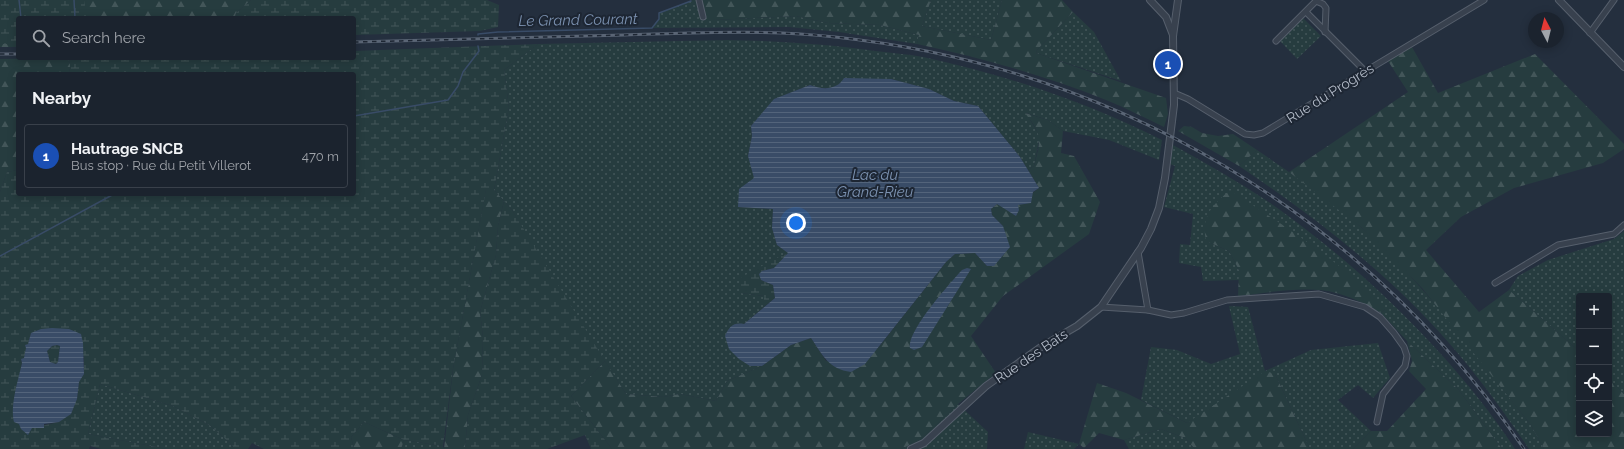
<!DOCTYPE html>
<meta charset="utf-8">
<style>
:root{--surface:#1b232e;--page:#282f3a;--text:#f1f3f6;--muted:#a0a4aa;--line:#39404a;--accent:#8ab4f8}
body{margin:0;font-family:Raleway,sans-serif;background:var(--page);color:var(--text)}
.controls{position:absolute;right:12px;bottom:12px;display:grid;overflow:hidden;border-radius:4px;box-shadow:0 2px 10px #0003}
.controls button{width:36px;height:36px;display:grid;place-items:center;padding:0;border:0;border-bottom:1px solid var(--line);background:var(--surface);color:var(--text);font:20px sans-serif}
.compass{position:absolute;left:1528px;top:12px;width:36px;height:36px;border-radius:50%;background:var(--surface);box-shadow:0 2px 10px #0003;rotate:353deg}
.you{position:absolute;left:796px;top:223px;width:14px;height:14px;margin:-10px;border:3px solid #fff;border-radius:50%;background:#1a73e8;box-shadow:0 0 0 6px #1a73e833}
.badge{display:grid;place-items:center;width:26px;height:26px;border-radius:50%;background:var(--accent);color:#fff;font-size:13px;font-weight:700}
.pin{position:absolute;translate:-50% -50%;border:2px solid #fff;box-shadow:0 1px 4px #0006}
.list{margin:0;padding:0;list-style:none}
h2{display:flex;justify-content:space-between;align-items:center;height:52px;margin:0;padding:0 16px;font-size:17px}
h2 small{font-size:13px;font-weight:400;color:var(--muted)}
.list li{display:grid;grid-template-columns:26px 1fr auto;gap:12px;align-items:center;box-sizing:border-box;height:64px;margin:0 8px 8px;padding:0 8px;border:1px solid var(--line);border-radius:4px}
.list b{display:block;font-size:15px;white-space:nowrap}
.list p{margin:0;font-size:13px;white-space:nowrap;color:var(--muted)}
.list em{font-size:13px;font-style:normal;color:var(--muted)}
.icon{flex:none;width:22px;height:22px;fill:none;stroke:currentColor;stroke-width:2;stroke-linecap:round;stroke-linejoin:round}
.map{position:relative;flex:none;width:1624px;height:449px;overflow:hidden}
.search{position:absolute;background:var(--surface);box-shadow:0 2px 10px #0003;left:16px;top:16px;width:340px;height:44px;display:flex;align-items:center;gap:10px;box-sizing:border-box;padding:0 14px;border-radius:4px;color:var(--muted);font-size:15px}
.panel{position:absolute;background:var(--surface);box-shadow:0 2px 10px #0003;left:16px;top:72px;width:340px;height:124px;border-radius:4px}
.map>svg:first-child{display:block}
</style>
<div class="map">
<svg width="1624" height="449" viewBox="0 0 1624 449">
<defs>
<pattern id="grass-dots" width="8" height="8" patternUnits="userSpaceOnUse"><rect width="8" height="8" fill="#263c3f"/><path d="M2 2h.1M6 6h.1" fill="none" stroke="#435659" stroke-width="1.8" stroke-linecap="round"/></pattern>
<pattern id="forest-firs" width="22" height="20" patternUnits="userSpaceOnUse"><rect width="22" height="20" fill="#263c3f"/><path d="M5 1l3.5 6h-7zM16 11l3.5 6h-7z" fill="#435659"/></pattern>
<pattern id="wetland-marsh" width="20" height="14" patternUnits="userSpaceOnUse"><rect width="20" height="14" fill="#263c3f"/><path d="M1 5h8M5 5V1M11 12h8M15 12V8" fill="none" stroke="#435659"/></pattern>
<pattern id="water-rules" width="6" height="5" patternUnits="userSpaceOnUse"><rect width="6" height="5" fill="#394c67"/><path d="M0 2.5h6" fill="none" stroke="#53647b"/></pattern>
</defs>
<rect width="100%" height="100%" fill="#242f3e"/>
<g fill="url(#grass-dots)">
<path d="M 693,0 L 699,0 L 715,20 L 796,16 L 828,23 L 880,25 L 919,35 L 917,44 L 839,32 L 789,27 L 652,28 L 659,19 L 659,13 Z"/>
<path d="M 931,0 L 1002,0 L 991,40 L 922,26 Z"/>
<path d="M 1073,12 L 1094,32 L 1121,81 L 1036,53 L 1037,50 Z"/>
<path d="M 1303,18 L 1321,36 L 1297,59 L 1280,41 Z"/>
<path d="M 728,40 C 778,41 825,44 875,51 C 891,53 907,54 923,57 C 1007,75 1086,102 1162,140 L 1159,160 L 1109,140 L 1063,131 L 1048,120 L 1026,113 L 1040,136 L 1034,166 L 1028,170 L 1020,157 L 978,106 L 954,101 L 929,89 L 891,79 L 840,84 L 832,88 L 819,88 L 810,85 L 775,99 L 751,126 L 752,136 L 748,156 L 755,178 L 739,207 L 773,209 L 772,228 L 777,245 L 789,253 C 768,260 756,278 741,293 L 764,296 L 764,307 L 744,324 L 750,366 L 762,366 L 727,381 L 716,401 L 680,394 L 663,397 L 626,394 L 562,295 L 512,210 L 494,190 L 509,107 L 504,70 L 538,44 Z"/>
<path d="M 1173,145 C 1218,170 1264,196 1304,228 C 1353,265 1398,307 1440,353 C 1467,383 1493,415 1515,449 L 1502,449 L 1458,389 L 1407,341 L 1381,313 L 1385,309 L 1206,241 L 1229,251 L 1239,270 L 1239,280 L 1203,281 L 1201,267 L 1179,263 L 1180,244 L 1190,245 L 1193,214 L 1164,207 L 1175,166 L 1170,164 Z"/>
<path d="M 1257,150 C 1292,174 1330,199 1362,228 C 1426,285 1477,357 1531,425 L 1544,449 L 1529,449 C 1504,412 1478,376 1449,343 C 1389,274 1315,217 1239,166 Z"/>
<path d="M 1624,231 L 1624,394 L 1609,379 L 1609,296 L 1579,296 L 1579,351 L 1509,290 L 1518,276 L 1548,260 L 1614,239 Z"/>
<path d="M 1229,306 L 1248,307 L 1265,371 L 1311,350 L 1378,343 L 1390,378 L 1373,398 L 1358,385 L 1338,400 L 1371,431 L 1353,449 L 1310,449 L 1275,374 L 1187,423 L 1141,400 L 1151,347 L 1177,350 L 1211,364 L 1240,354 Z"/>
<path d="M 100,384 L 173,406 L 211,426 L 233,446 L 233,449 L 167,449 L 88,434 Z"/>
<path d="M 958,404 L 988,432 L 987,449 L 901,449 L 920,440 Z"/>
<path d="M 1161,429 L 1185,438 L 1195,449 L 1129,449 L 1124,440 Z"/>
<path d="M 1028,432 L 1079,444 L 1074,449 L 1024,449 Z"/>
<path d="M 404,440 L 443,446 L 444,449 L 401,449 Z"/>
</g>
<g fill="url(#forest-firs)">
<path d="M 0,0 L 251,0 L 236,13 L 235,18 L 18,18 L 18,47 L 0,47 Z"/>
<path d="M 699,0 L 931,0 L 922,26 L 991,40 L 1002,0 L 1062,0 L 1073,12 L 1037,50 L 1036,53 L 1166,98 L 1168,114 L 1164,127 C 1145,118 1126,108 1106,100 C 1044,75 981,58 917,44 L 919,35 L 880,25 L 828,23 L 796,16 L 715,20 L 703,17 Z"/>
<path d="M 1412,47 L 1438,93 L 1535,54 L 1624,144 L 1624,149 L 1603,163 L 1514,188 L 1461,217 L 1426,250 L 1479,312 L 1509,290 L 1579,351 L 1579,434 L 1609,434 L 1609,379 L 1624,394 L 1624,449 L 1544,449 L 1531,425 L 1422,288 L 1361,227 L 1289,172 L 1408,92 L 1388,61 Z"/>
<path d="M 67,58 C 71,63 71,69 68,74 L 18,74 L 18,170 L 7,172 L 0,192 L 0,59 Z"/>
<path d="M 1025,113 L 1048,120 L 1063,131 L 1061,153 L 1074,156 L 1100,202 L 1089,234 L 1003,296 L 971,336 L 996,373 L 958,404 L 920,440 L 901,449 L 612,449 L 571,396 L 605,361 L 626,394 L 663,397 L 680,394 L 716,401 L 727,381 L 762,366 L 791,345 L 811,338 L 826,361 L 878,348 L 946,262 L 955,254 L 975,253 L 987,266 L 1003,226 L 992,215 L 991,209 L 997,204 L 1018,204 L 1039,188 L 1028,170 L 1034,166 C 1041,138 1043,136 1025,113 Z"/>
<path d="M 1184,126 L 1192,127 L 1202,133 L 1218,136 L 1233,134 L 1257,150 L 1239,166 L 1178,131 Z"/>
<path d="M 486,189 L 494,190 L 504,201 L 498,226 L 496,255 L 480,312 L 483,337 L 482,375 L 468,415 L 465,449 L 444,449 L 453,369 Z"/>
<path d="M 1230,190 C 1284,226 1340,261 1386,308 L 1381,313 C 1367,305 1352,297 1336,293 C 1308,285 1267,293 1238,296 L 1239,270 L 1229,251 L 1206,241 C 1201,215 1212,206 1230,190 Z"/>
<path d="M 1407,341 L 1458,389 L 1502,449 L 1353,449 L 1371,431 L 1387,431 L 1426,389 L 1409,371 L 1412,361 Z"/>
<path d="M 1265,371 L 1275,374 L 1310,449 L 1195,449 L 1185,438 L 1161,429 L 1124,440 L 1099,433 L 1084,448 L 1079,444 L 1097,383 L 1126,393 L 1187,423 Z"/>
<path d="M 364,422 L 404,440 L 401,449 L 354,449 L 351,437 Z"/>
</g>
<g fill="url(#wetland-marsh)" fill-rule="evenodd">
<path d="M 0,0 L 84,0 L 87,18 L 18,18 L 18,44 L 0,44 Z"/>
<path d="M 251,0 L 487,0 L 499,5 L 498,27 L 480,31 L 354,35 L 354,18 L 235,18 L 236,13 Z"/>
<path d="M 538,44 L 504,70 L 509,107 L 494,190 L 486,190 L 453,369 L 443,446 L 404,440 L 364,422 L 351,437 L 354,449 L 264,449 L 252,443 L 248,449 L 233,449 L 233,446 L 211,426 L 173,406 L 100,384 L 88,434 L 167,449 L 101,449 L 90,446 L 89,449 L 0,449 L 0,192 L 7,172 L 18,170 L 18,194 L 354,194 L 354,74 L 68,74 C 71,69 71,63 67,58 L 354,58 L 354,51 ZM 31,333 L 84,356 L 84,374 L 79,381 L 77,399 L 59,422 L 32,428 L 13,415 L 22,363 L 21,359 L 24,359 Z"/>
<path d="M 504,201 L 512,210 L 605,361 L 571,396 L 612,449 L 591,449 L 585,435 L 547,449 L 465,449 L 468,415 L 482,375 L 483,337 L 480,312 L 496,255 L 498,226 Z"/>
<path d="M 789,253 L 774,268 L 762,271 L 761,280 L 773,285 L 775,298 L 764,307 L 764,296 L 741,293 L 740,278 C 756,270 772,259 789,253 Z"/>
<path d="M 57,345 L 60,346 L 58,362 L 56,364 L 50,362 L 47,351 L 52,346 Z"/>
</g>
<g fill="url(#water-rules)" fill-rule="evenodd">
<path d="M 844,78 L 891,79 L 929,89 L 954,101 L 978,106 L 1020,157 L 1039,188 L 1033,192 L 1031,203 L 1018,205 L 1019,210 L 1016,216 L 997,204 L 991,209 L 992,215 L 1003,226 L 1010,247 L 994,266 L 987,266 L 975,253 L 955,254 L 946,262 L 865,364 L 851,372 C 829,369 823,356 811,338 L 791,345 L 762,366 L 750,366 L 739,359 L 729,349 L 725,336 C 729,327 733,322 744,324 L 775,298 L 773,285 L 761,280 L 759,274 L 762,271 L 774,268 L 788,253 L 777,245 L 772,228 L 773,209 L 738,207 L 739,189 L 754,178 L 748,156 L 752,136 L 751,126 L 774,99 L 810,85 C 823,90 837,90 844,78 Z"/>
<path d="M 967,268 L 971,269 L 922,347 L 914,350 L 910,348 C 906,332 950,283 962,270 Z"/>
<path d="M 52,328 L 69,329 L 81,334 L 83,343 L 84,374 L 79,382 L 77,399 L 71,414 L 59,422 L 44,424 L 44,428 L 32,428 L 28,435 L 21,429 L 19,424 L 14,422 C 10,405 18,381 22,363 L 21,359 L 24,358 L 26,348 L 25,345 L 28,344 L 31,333 L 41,329 ZM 57,345 L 60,346 L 58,362 L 56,364 L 50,362 L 47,351 L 52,346 Z"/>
</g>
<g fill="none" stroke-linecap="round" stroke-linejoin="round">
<g stroke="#394c67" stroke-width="1.5">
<path d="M 19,0 L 21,18"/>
<path d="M 74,0 L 75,18"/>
<path d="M 478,35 L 478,34 L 498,32 L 652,28 L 659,19 L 659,13 L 691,1"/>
<path d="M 354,116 L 448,100 L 458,86 L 463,72 L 479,51 L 478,46"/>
<path d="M 0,256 L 114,194"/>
</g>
<g stroke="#565f6c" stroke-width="7">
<g id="minor">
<path d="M 699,0 L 703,17"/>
<path d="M 1306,12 L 1365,71"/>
<path d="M 1590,33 L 1614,0"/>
<path d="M 1276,41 L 1316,1 L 1323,4 L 1326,8 L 1325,32"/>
<path d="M 1174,93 L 1188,99 L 1245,134 L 1254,135 L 1263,133 L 1484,0"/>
<path d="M 1138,252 L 1148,310"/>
<path d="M 1495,283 L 1558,245 L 1614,234 L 1624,225"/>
<path d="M 1101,307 L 1148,310 L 1171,315 L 1184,313 L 1227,300 L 1319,294 L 1365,307 L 1380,317 L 1394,333 L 1404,347 L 1407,356 L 1405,366 L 1383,394 L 1377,422"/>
</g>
</g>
<g stroke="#565f6c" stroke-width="8">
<g id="tertiary">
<path d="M 1150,0 L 1166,17 L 1173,35"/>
<path d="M 1559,0 L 1624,67"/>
<path d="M 911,449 L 924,443 L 986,386 L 1041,347 L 1077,326 L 1101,307 L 1141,248 L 1151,229 L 1159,208 L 1165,178 L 1174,105 L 1173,36 L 1178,0"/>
</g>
</g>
<use href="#minor" stroke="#38414e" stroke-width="5"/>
<use href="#tertiary" stroke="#38414e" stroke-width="6"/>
<g stroke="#5a6575" stroke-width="3">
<g id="rail">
<path d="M 354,42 C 444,40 534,37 624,35 C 694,33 765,29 835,37 C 1116,67 1365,215 1524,449"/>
<path d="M 0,54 L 18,54"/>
</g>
</g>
<use href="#rail" stroke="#1d2633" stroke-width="1.5" stroke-dasharray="4.5" stroke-linecap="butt"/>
</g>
<g text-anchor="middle" stroke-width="4" stroke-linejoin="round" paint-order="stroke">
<g font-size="14" fill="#b4bcc9" stroke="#1d2633">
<text transform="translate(1330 93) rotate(-32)" y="5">Rue du Progrès</text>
<text transform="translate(1031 356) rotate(-34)" y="5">Rue des Bats</text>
</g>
<g font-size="15" font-style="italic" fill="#7c92b1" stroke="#1d2633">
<text transform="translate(578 20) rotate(-1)" y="5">Le Grand Courant</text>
<text x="875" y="180">Lac du<tspan x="875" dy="17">Grand-Rieu</tspan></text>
</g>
</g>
</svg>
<div class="controls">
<button>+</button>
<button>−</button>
<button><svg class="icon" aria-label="locate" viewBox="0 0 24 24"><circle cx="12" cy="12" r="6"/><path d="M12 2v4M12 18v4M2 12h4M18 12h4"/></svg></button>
<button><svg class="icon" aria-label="layers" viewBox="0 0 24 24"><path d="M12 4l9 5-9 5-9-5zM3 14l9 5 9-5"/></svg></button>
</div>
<svg class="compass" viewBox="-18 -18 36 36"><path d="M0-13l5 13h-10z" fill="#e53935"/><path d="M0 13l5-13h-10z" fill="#a0a4aa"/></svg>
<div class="you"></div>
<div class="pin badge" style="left:1168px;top:64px;background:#1a4fb4">1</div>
<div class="search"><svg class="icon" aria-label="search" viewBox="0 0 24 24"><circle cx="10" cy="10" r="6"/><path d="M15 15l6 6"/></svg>Search here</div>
<section class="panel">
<h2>Nearby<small></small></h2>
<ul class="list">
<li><span class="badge" style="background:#1a4fb4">1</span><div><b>Hautrage SNCB</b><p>Bus stop · Rue du Petit Villerot</p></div><em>470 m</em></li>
</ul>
</section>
</div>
